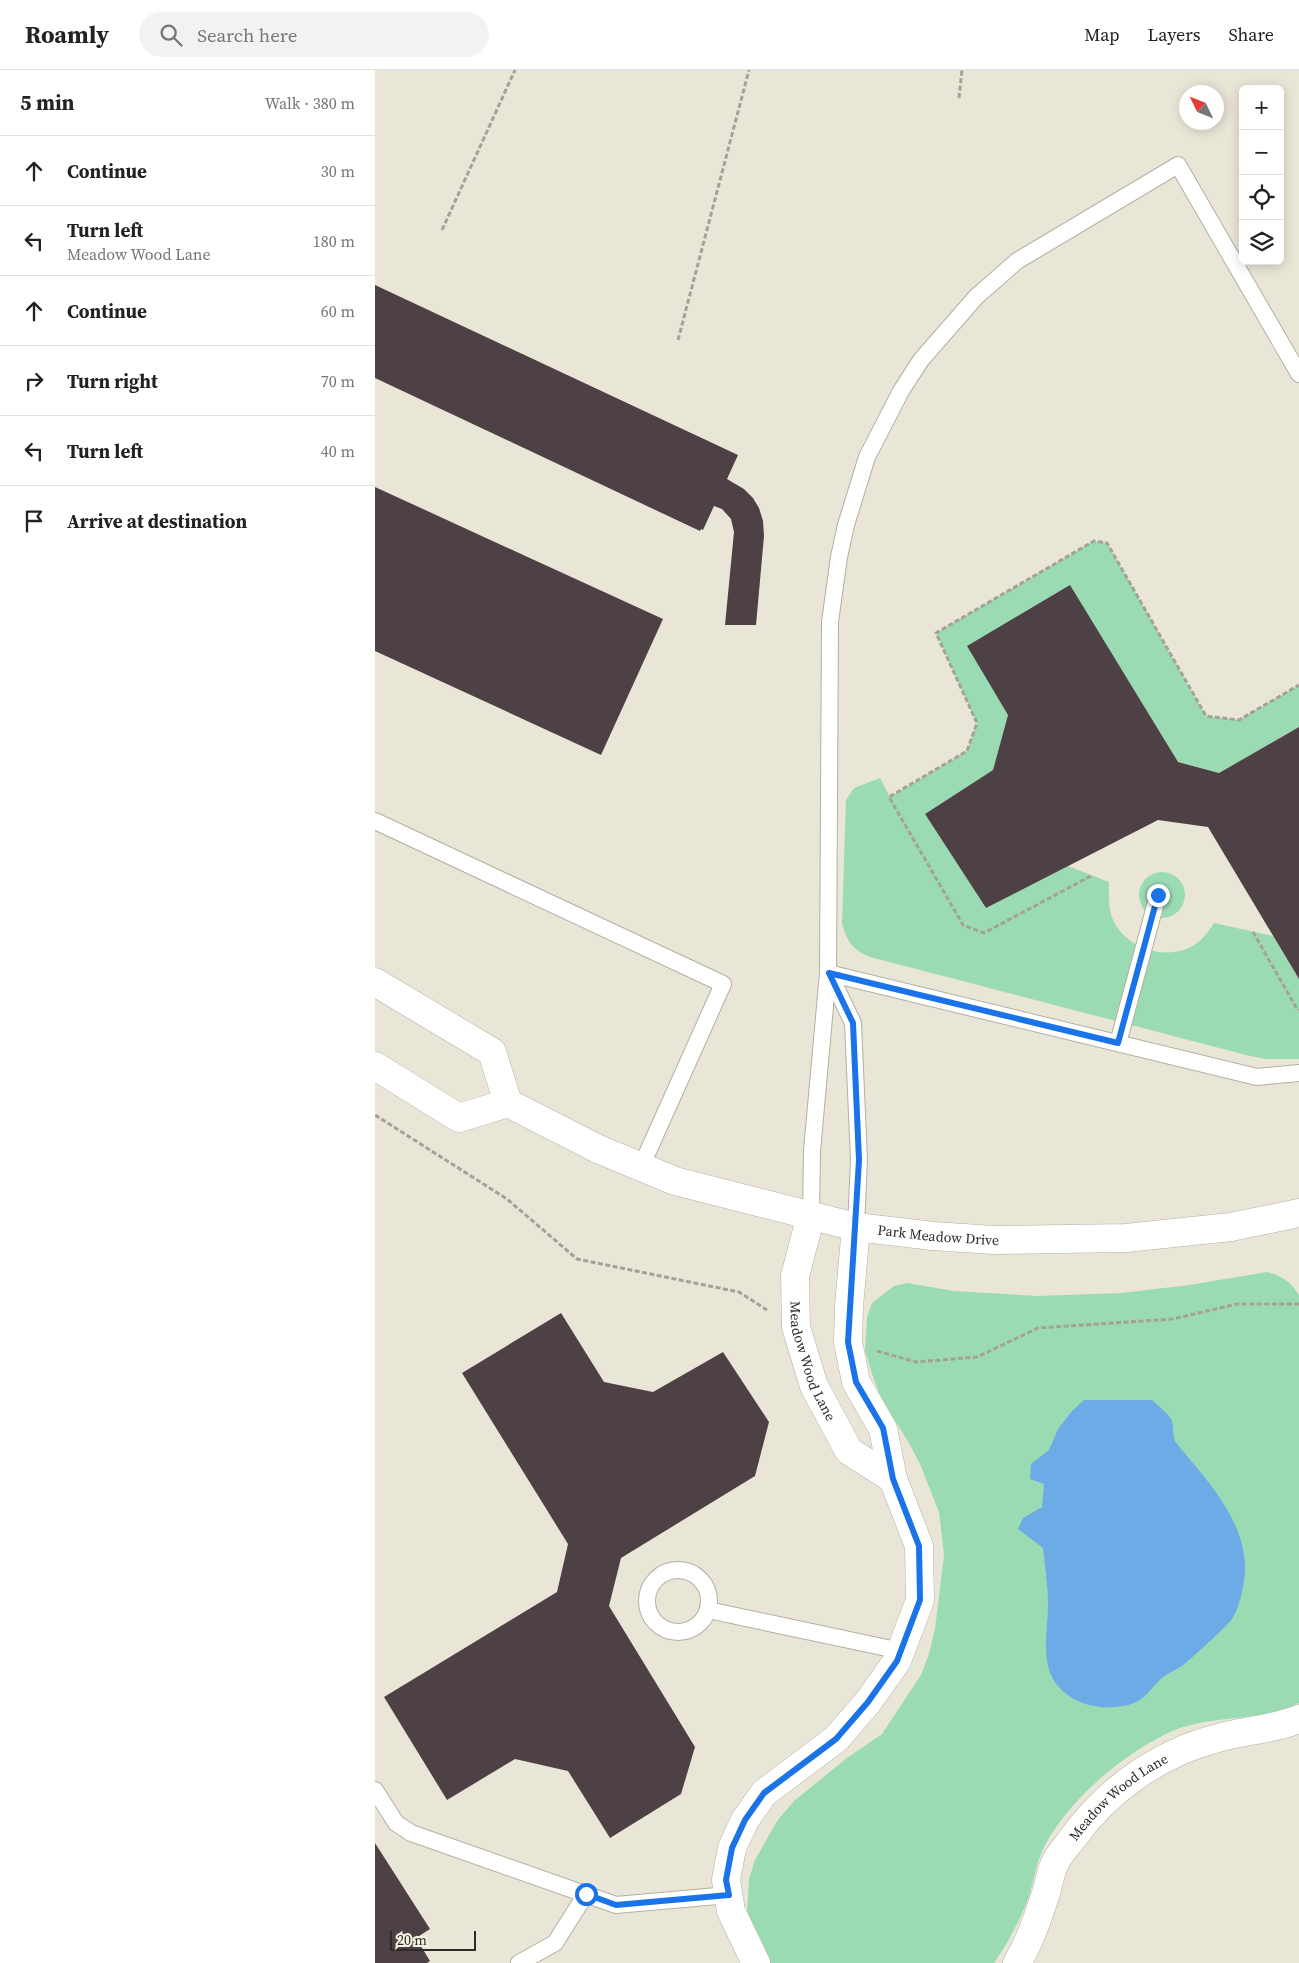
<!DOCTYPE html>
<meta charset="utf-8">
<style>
:root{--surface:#fff;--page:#f2f2f2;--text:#222;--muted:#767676;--line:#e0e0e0}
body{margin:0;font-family:"Source Serif 4",serif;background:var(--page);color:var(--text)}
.controls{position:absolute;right:15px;top:15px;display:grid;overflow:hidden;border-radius:8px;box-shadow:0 2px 12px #0003}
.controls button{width:45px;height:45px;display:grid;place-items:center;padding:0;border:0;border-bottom:1px solid var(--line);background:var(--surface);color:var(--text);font:25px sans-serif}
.compass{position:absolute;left:804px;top:15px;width:45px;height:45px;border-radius:50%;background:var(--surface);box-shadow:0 2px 12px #0003;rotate:313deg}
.scale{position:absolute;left:15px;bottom:12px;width:86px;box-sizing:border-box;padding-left:5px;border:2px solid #2d2b26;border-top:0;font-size:14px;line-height:18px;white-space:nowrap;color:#2d2b26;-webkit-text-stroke:4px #f6f3e4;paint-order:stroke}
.stop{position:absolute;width:15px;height:15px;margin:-11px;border:4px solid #1a73e8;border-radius:50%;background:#fff}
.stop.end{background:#1a73e8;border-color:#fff;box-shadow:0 1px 5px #0008}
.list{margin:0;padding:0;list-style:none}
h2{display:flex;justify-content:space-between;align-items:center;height:65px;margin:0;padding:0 20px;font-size:21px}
h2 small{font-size:16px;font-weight:400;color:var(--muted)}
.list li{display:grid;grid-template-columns:32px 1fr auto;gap:15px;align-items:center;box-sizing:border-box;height:70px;padding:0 20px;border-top:1px solid var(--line)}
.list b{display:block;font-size:19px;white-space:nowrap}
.list p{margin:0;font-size:16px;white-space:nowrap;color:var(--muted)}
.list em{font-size:16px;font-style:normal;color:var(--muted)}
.icon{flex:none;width:28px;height:28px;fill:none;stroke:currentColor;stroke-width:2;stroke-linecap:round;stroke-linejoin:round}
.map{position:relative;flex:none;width:924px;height:1893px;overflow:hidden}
header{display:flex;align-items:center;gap:30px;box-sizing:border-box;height:70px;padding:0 25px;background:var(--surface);border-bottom:1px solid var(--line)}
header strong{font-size:24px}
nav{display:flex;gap:28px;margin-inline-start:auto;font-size:18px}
.search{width:350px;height:45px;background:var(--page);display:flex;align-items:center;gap:12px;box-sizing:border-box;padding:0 18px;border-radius:28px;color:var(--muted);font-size:19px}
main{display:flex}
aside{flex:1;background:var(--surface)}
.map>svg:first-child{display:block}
</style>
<header>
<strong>Roamly</strong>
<div class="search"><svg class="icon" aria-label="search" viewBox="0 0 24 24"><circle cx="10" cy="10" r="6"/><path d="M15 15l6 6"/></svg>Search here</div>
<nav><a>Map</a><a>Layers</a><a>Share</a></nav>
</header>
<main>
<aside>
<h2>5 min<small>Walk · 380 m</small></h2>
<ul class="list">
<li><svg class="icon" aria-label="ahead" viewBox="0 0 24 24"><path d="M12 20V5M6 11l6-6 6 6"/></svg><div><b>Continue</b></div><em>30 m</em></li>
<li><svg class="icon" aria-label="left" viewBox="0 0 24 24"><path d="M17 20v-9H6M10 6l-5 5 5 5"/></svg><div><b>Turn left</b><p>Meadow Wood Lane</p></div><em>180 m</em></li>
<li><svg class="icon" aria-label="ahead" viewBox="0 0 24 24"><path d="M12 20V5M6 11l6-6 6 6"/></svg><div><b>Continue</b></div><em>60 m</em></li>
<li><svg class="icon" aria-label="right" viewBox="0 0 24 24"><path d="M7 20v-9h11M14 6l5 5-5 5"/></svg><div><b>Turn right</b></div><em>70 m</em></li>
<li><svg class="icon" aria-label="left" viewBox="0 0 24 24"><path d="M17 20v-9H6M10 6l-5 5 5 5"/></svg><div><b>Turn left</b></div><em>40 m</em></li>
<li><svg class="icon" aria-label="arrive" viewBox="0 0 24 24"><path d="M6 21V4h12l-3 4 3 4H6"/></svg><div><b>Arrive at destination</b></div></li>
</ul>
</aside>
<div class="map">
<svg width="924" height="1893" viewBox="0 0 924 1893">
<rect width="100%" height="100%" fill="#e9e6d7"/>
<g fill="#9bdbb4">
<path d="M 719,471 L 732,473 L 831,646 L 864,650 L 924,615 L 924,657 L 844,703 L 633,645 L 618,700 L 550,744 L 611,838 L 693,796 L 734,812 C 734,825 733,839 738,850 C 752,880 794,892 821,874 C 829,868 834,861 839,853 L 898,866 L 924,909 L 924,989 L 891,989 L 875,986 L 495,887 C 479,881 471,871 467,853 L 471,730 L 479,718 L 505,708 L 515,727 L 592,681 L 602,653 L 561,563 Z"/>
<circle cx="787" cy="825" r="23"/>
<path d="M 892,1202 C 907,1206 916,1212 924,1225 L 924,1633 C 883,1654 833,1643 791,1664 C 746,1686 694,1730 670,1775 C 661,1792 659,1812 653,1829 C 644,1852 633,1873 619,1893 L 391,1893 L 372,1844 L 374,1809 L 380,1790 L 402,1751 L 419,1731 L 472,1688 L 507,1664 L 546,1605 L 554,1584 L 560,1559 L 569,1485 L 564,1442 L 545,1394 L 534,1373 L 507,1330 L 498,1307 L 490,1280 L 492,1247 L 497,1233 L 519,1216 L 532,1213 L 579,1221 L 662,1226 L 747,1223 L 814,1215 Z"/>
</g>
<path fill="#6dabe6" d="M 709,1330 L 777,1330 C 783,1336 792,1342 796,1349 C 800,1356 796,1367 802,1374 C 831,1409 867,1446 870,1494 C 871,1509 865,1537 857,1549 C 851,1557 815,1590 807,1596 C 801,1600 793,1603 787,1608 C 777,1616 772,1628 759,1633 C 731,1643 694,1636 678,1609 C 666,1588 673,1559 673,1535 C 673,1516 670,1497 668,1478 L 643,1459 L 648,1448 L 667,1437 L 669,1414 L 655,1409 L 656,1394 L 674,1380 L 683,1359 L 697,1341 Z"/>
<g fill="#4e4145">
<path d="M 0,215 L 363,385 L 352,409 L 369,419 L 378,428 L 384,438 L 388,451 L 389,466 L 381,555 L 350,555 L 359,462 L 356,449 L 347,439 L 339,436 L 328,460 L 326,459 L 325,461 L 0,308 Z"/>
<path d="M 0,417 L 288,549 L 226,685 L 0,581 Z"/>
<path d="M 695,515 L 803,692 L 844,703 L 924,657 L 924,909 L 833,757 L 783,750 L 611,838 L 550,744 L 618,700 L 633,645 L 592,576 Z"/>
<path d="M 186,1243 L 229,1312 L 278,1322 L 348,1282 L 394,1352 L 380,1406 L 246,1488 L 234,1536 L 320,1677 L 306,1724 L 235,1768 L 193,1701 L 140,1689 L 72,1730 L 9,1627 L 182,1522 L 193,1474 L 87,1303 Z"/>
<path d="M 0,1773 L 55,1859 L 41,1868 L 55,1891 L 52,1893 L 0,1893 Z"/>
</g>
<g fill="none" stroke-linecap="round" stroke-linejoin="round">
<g stroke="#b3b0a2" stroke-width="18">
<g id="service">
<path d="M 0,751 L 348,914 L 266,1097"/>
<path d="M 453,903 L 882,1007 L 924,1003"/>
<path d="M 454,903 L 478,953 L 484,1090 L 481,1157"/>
<path d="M 743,973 L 783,825"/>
<path d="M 436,1145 L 437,1081 L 453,903 L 455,552 L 464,487 L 471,455 L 492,387 L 526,321 L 546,290 L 601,227 L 642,191 L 803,95 L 924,304"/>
<circle cx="303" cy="1531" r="31"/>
<path d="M 333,1540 L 526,1581"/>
<path d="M 0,1720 L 21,1753 L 36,1763 L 241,1835 L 354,1825"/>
<path d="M 144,1893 L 180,1873 L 211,1824"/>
</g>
</g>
<g stroke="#b3b0a2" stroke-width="29">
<g id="minor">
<path id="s1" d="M 436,1145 L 420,1206 L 421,1257 L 439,1316 L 474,1381 L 518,1409"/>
<path d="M 381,1893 L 356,1841 L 351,1810 L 357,1778 L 370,1750 L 389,1723 L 461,1669 L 493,1632 L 522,1591 L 545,1530 L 544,1476 L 518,1409 L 508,1359 L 481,1312 L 473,1272 L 474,1236 L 481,1157"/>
<path id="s2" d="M 642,1893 C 655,1872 663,1847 671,1823 C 674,1813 676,1800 681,1791 C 685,1783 692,1776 697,1769 C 732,1720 784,1683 843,1668 C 871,1660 896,1660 924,1649"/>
</g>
</g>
<g stroke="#b3b0a2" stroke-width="29">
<g id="tertiary">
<path d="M 0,912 L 117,982 L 133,1033"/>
<path id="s3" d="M 0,996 L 84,1048 L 133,1033 L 223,1079 L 300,1111 L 481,1157 L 558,1166 L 619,1170 L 751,1168 L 856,1157 L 924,1143"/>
</g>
</g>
<g stroke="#a4a296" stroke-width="3" stroke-dasharray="5 2.5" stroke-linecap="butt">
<path d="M 584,28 L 587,0"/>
<path d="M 67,160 L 140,0"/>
<path d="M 303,270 L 374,0"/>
<path d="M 716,806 L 609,863 L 588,855 L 514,727 L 592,681 L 602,653 L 561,563 L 719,471 L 732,473 L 831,646 L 864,650 L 924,615"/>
<path d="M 878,862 L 922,939 L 924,940"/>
<path d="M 0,1045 L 132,1129 L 202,1189 L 364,1222 L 392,1240"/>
<path d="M 502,1281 L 541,1292 L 602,1287 L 663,1258 L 798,1249 L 862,1234 L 924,1234"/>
</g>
<use href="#service" stroke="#fff" stroke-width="16"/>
<use href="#minor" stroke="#fff" stroke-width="28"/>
<use href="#tertiary" stroke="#fff" stroke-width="28"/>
</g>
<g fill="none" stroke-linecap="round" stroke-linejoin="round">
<path stroke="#1a73e8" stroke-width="6" d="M 211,1824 L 241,1835 L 354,1825 L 351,1810 L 357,1778 L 370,1750 L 389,1723 L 461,1669 L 493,1632 L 522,1591 L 545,1530 L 544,1476 L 518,1409 L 508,1358 L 481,1312 L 473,1272 L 484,1090 L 478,953 L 454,903 L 743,973 L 783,825"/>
</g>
<g text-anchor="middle" stroke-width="5" stroke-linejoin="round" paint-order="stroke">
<g font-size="14" fill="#2d2b26" stroke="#f6f3e4">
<text dy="5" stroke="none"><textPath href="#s3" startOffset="604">Park Meadow Drive</textPath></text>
<text dy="5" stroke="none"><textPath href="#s1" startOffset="151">Meadow Wood Lane</textPath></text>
<text dy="5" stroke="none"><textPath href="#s2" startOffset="200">Meadow Wood Lane</textPath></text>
</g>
</g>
</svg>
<div class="controls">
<button>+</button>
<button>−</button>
<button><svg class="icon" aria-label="locate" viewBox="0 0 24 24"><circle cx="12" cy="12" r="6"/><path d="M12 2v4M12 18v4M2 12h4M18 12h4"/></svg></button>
<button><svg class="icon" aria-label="layers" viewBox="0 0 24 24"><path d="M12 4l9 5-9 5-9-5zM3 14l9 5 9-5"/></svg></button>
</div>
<svg class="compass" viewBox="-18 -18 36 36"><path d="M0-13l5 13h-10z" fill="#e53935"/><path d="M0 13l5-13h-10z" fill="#767676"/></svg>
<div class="scale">20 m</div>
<div class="stop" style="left:211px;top:1824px"></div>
<div class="stop end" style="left:783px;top:825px"></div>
</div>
</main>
